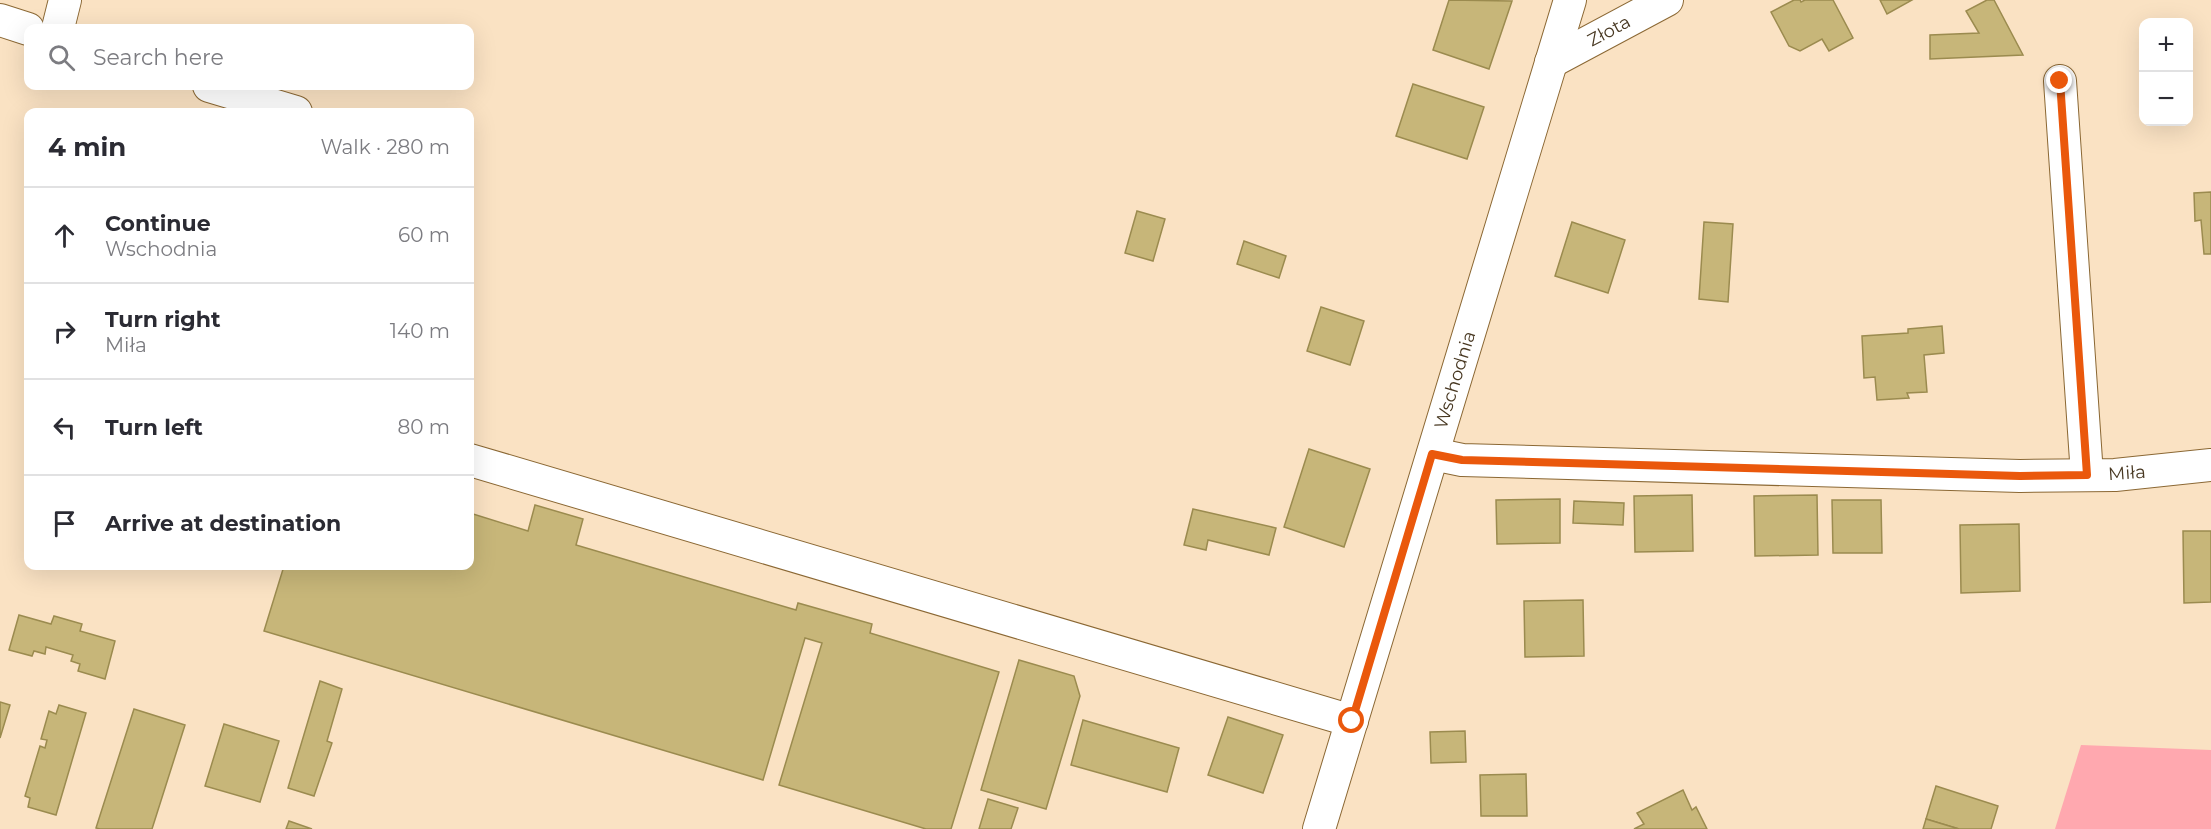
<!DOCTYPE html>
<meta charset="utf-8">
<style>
:root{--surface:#fff;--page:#f7f7f7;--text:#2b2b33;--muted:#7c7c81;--line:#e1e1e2}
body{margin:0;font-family:Montserrat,sans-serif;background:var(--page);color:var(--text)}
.controls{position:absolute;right:18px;top:18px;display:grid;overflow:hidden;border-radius:12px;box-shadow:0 6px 24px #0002}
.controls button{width:54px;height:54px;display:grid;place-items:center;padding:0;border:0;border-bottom:2px solid var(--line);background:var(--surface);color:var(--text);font:30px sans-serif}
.stop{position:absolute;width:18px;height:18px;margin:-14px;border:4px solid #ea580c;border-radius:50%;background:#fff}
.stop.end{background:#ea580c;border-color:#fff;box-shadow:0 2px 6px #0008}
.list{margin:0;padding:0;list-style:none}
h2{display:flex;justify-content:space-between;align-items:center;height:78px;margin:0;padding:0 24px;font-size:26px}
h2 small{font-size:20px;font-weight:400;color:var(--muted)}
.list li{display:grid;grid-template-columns:39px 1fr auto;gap:18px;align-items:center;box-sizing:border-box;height:96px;padding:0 24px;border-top:2px solid var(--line)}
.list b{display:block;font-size:22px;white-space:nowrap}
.list p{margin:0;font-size:20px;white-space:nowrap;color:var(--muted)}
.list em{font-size:20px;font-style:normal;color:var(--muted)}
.icon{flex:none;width:33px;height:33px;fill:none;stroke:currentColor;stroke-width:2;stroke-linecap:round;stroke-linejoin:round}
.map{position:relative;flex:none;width:2211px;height:829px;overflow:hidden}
.search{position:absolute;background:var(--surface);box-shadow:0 6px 24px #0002;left:24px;top:24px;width:450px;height:66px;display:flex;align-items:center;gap:15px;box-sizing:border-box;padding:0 21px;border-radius:12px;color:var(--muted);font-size:22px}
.panel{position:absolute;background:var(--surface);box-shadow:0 6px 24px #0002;left:24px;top:108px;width:450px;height:462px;border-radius:12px}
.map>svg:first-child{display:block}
</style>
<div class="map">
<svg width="2211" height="829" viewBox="0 0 2211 829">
<rect width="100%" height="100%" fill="#fae2c3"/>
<path fill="#ffa8af" d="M 2081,745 L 2211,750 L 2211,829 L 2055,829 Z"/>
<g fill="#c7b679" stroke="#9b8b4f" stroke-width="1.5">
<path d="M 1449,0 L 1512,1 L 1489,69 L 1433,50 Z"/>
<path d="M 1794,0 L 1800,0 L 1801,2 L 1805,0 L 1833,0 L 1853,38 L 1829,51 L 1822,39 L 1800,51 L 1789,46 L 1771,12 Z"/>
<path d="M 1880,0 L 1912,0 L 1887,14 Z"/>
<path d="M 1987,0 L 1994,0 L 2023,55 L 1930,59 L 1930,35 L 1979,33 L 1966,11 Z"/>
<path d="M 1413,84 L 1484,107 L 1467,159 L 1396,136 Z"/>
<path d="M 2211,192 L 2211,254 L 2204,254 L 2201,220 L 2195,221 L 2194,193 Z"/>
<path d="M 1137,211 L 1165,219 L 1153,261 L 1125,253 Z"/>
<path d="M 1572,222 L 1625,240 L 1608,293 L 1555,276 Z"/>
<path d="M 1704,222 L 1733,224 L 1728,302 L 1699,299 Z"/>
<path d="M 1244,241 L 1286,256 L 1279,278 L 1237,264 Z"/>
<path d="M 1321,307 L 1364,321 L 1350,365 L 1307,351 Z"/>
<path d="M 1942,326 L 1944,353 L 1924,355 L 1927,392 L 1907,393 L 1909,398 L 1877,400 L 1875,377 L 1864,378 L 1862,336 L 1908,333 L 1908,329 Z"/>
<path d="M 1309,449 L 1370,469 L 1344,547 L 1284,527 Z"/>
<path d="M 1692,495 L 1693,551 L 1635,552 L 1634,496 Z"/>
<path d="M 1817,495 L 1818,555 L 1755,556 L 1754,496 Z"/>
<path d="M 1560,499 L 1560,543 L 1497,544 L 1496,500 Z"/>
<path d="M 1832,500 L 1881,500 L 1882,553 L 1833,553 Z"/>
<path d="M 1574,501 L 1624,503 L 1623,525 L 1573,523 Z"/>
<path d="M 535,505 L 583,519 L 576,545 L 796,610 L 798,603 L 872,624 L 870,633 L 999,672 L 951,829 L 926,829 L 779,785 L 822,643 L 805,638 L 763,780 L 264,631 L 284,566 L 470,566 L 470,513 L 528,531 Z"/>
<path d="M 1193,509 L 1276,528 L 1269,555 L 1208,540 L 1206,550 L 1184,545 Z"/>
<path d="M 2019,524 L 2020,591 L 1961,593 L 1960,525 Z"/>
<path d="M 2183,531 L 2211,531 L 2211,602 L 2184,603 Z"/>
<path d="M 1583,600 L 1584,656 L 1525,657 L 1524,601 Z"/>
<path d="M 19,615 L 51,624 L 54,616 L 82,624 L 80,631 L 115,641 L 105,679 L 78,671 L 80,664 L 71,661 L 73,655 L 46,647 L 45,654 L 34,651 L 32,656 L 9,650 Z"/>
<path d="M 1019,660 L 1074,676 L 1080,696 L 1046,809 L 981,790 Z"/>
<path d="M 320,681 L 342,689 L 327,741 L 332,743 L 314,796 L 288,788 Z"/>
<path d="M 0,702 L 10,705 L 0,738 Z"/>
<path d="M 59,705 L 86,713 L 56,815 L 28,807 L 30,798 L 25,796 L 40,746 L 45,748 L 47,740 L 41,739 L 49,711 L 56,714 Z"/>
<path d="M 134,709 L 185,725 L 152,829 L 100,829 L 96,828 Z"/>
<path d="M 1228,717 L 1283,735 L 1263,793 L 1208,775 Z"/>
<path d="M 1083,720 L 1179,748 L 1167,792 L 1071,765 Z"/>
<path d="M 224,724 L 279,741 L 260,802 L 205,786 Z"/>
<path d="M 1465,731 L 1466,762 L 1431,763 L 1430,732 Z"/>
<path d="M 1526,774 L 1527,816 L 1481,816 L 1480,775 Z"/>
<path d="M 1936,786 L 1998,806 L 1991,829 L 1959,829 L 1926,819 Z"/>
<path d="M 1683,790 L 1692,810 L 1696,807 L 1707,829 L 1634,829 L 1644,824 L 1637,813 Z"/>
<path d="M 988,799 L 1018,808 L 1011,829 L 979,829 Z"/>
<path d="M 1926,819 L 1959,829 L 1923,829 Z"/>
<path d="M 289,821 L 312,829 L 286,829 Z"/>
</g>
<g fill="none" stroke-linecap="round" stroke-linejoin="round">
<g stroke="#8b6834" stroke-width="34">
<g id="minor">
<path d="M 0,20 L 28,29"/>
<path d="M 58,28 L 65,0"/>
<path d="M 1551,62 L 1667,0"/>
<path d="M 2060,81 L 2087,475"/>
<path d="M 209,86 L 296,112"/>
<path d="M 1433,454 L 1462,460 L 2020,476 L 2115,475 L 2211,465"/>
<path d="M 470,460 L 1352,721"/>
<path d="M 1319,829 L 1570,0"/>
</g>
</g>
<use href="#minor" stroke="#fff" stroke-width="32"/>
</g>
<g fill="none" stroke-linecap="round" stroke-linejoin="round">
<path stroke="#ea580c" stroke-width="8" d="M 1352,721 L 1432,454 L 1462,460 L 2020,476 L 2087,475 L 2060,81"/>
</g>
<g text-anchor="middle" stroke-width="4.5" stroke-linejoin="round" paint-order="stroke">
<g font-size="18" fill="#483822" stroke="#fff">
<text transform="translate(1609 31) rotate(-28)" y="6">Złota</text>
<text transform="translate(1455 380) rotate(-73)" y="6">Wschodnia</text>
<text transform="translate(2127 473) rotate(-4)" y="6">Miła</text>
</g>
</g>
</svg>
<div class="controls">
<button>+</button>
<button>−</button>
</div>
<div class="stop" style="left:1352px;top:721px"></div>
<div class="stop end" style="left:2060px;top:81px"></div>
<div class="search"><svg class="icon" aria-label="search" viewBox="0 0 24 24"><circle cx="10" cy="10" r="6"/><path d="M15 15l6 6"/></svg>Search here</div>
<section class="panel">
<h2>4 min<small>Walk · 280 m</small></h2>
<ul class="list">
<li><svg class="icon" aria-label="ahead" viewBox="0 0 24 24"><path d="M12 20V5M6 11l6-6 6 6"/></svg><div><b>Continue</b><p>Wschodnia</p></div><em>60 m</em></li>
<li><svg class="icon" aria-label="right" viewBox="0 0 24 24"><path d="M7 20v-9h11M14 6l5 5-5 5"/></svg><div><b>Turn right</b><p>Miła</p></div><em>140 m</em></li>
<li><svg class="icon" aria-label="left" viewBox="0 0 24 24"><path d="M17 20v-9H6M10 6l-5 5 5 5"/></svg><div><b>Turn left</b></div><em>80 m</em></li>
<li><svg class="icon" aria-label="arrive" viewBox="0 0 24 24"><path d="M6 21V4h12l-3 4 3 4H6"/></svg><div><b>Arrive at destination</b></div></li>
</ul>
</section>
</div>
